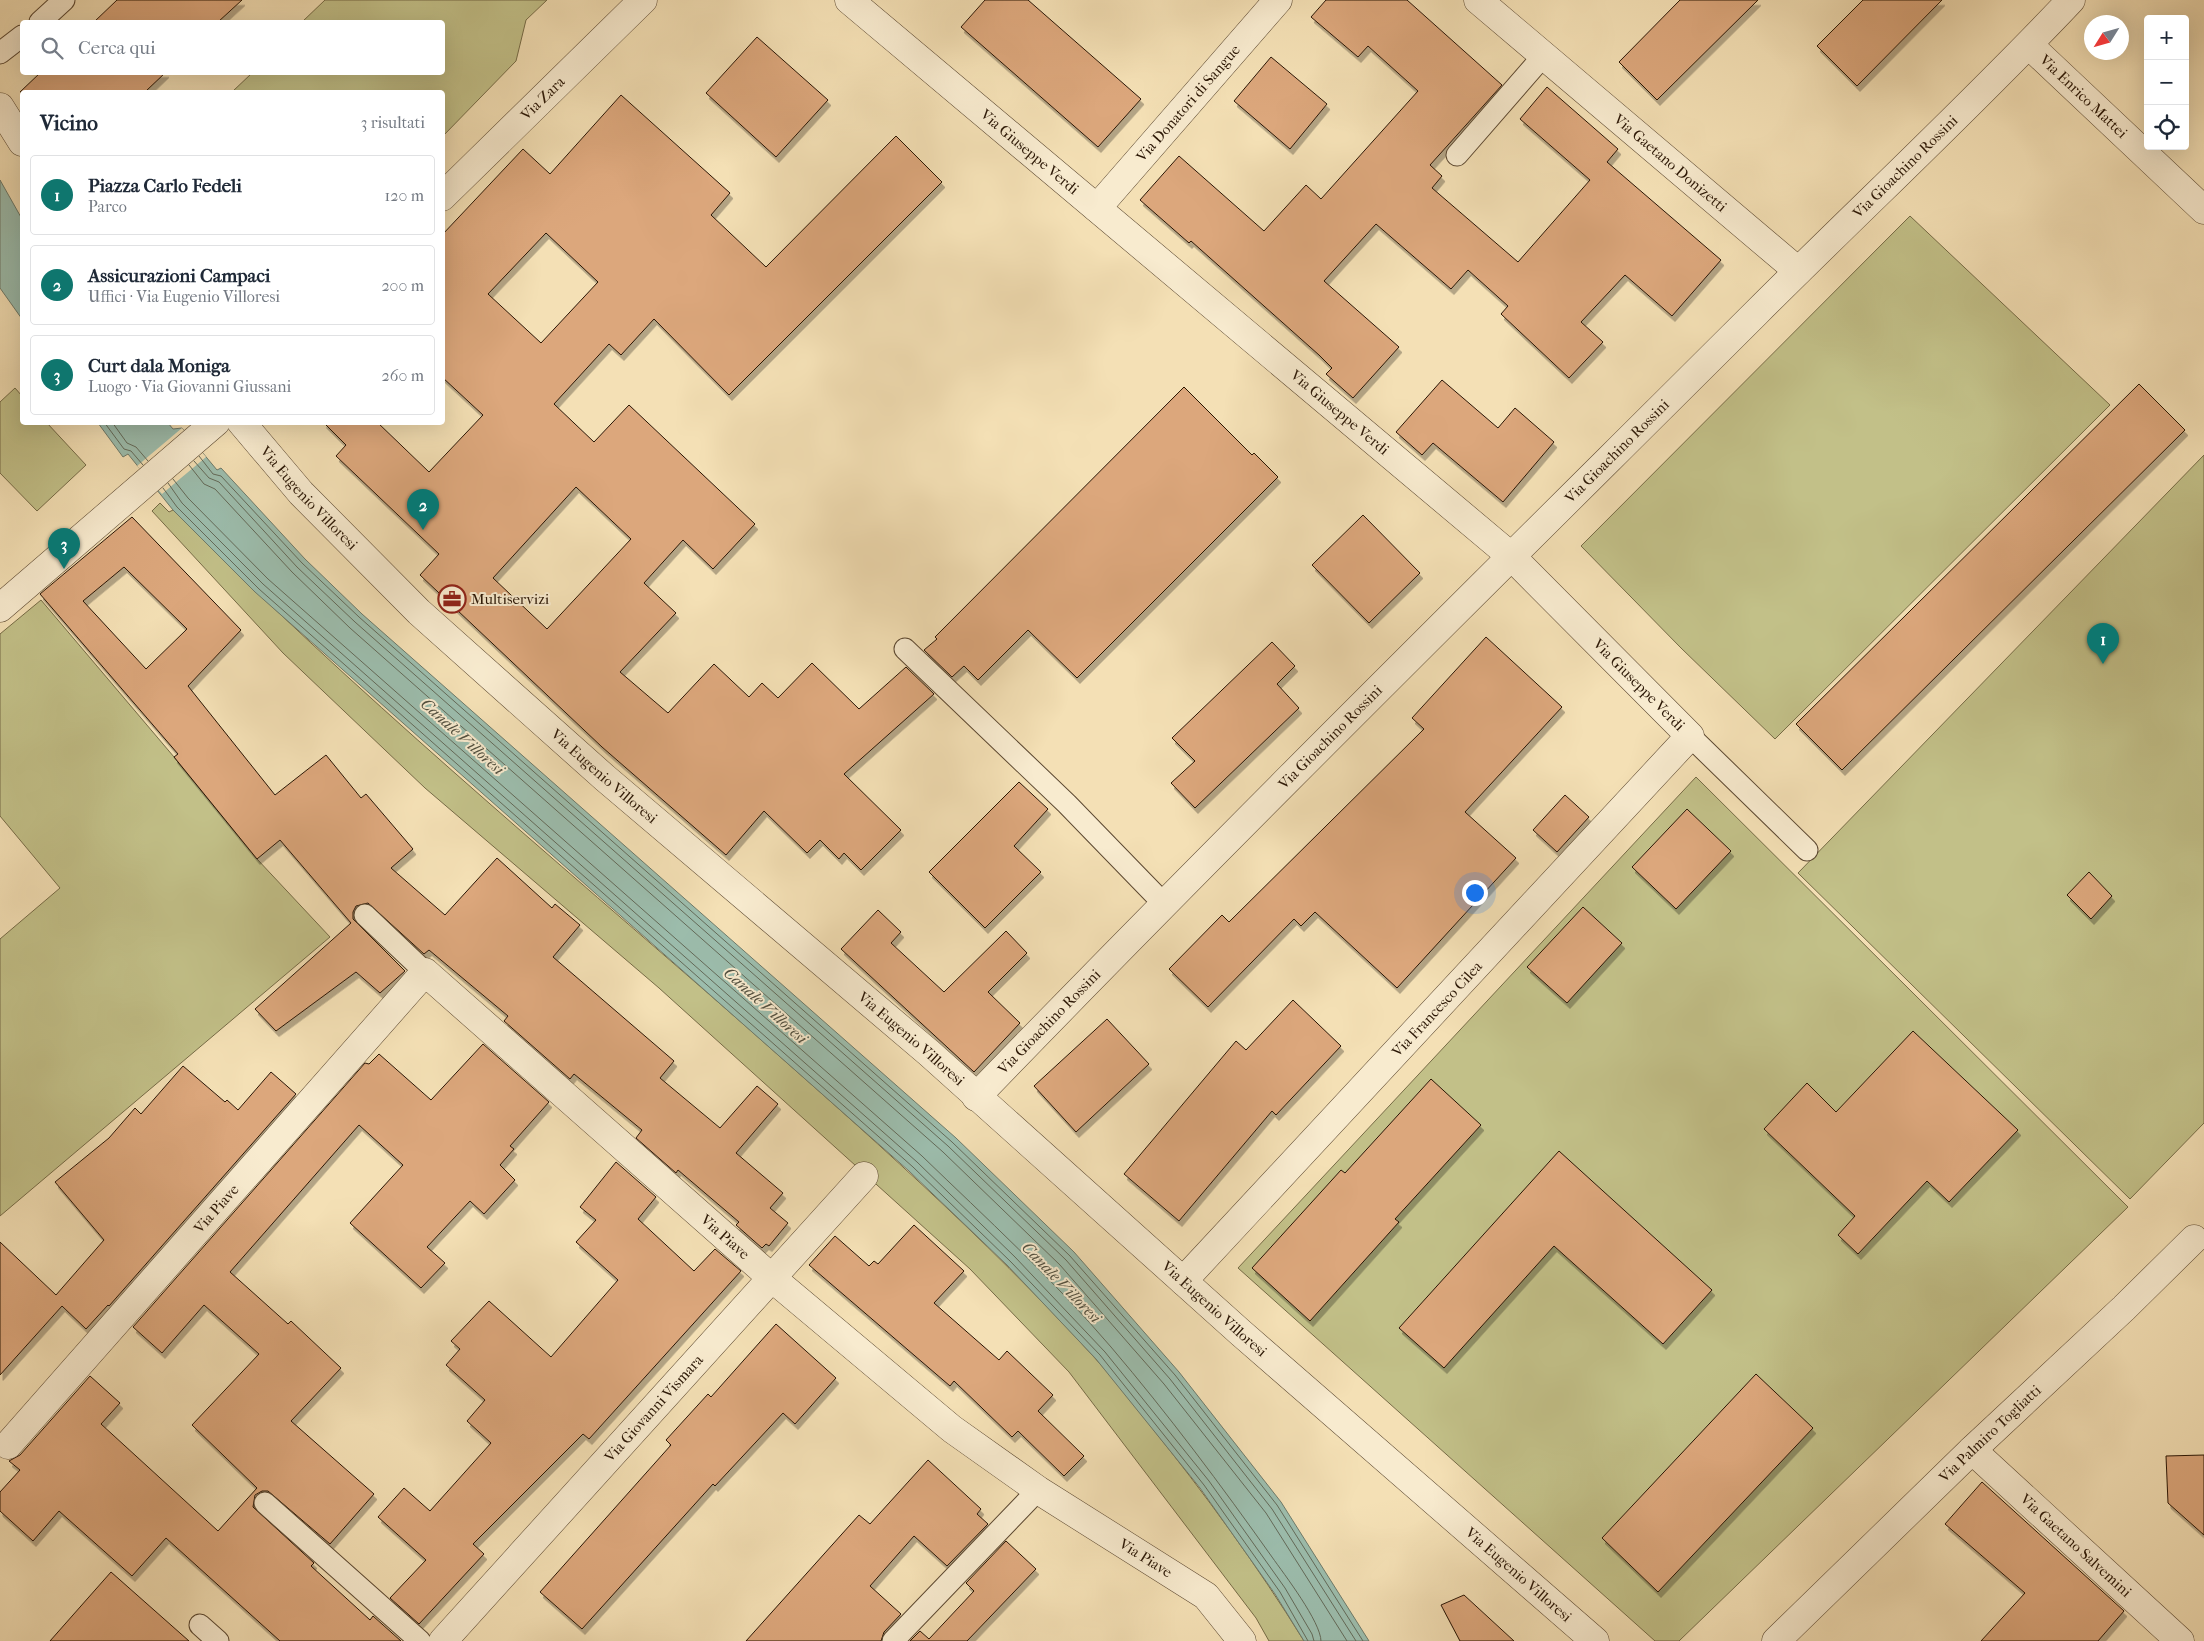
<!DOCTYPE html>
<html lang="it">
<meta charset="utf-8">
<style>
:root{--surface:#fff;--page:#f2f2f3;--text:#1f2937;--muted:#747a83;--line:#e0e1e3;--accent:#0f766e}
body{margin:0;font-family:"IM FELL French Canon",serif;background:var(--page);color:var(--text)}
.controls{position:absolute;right:15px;top:15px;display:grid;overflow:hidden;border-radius:5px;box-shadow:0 5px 20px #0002}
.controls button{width:45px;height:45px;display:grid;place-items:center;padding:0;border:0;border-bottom:1px solid var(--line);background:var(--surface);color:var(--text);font:25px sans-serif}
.compass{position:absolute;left:2084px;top:15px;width:45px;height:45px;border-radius:50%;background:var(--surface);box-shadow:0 5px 20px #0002;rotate:233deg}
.you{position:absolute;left:1474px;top:892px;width:18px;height:18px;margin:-12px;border:4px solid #fff;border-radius:50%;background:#1a73e8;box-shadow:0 0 0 8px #1a73e833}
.badge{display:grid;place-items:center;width:32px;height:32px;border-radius:50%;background:var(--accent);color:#fff;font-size:16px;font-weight:700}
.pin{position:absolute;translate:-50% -41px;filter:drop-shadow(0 1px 2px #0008)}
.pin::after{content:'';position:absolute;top:26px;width:18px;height:15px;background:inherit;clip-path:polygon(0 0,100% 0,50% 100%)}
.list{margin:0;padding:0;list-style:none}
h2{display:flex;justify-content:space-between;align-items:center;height:65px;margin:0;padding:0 20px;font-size:21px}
h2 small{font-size:16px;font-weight:400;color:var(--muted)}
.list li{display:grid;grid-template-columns:32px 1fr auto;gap:15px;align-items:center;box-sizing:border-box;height:80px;margin:0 10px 10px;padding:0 10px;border:1px solid var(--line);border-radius:5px}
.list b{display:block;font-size:19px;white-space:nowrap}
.list p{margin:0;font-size:16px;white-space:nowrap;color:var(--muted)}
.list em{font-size:16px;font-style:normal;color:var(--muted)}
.icon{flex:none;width:28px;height:28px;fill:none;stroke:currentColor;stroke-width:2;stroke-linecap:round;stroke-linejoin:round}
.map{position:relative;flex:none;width:2204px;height:1641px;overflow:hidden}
.search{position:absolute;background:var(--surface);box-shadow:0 5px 20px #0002;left:20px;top:20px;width:425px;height:55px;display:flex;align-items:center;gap:12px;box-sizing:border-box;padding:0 18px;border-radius:5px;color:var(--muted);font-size:19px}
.panel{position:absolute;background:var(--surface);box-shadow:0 5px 20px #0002;left:20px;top:90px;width:425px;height:335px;border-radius:5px}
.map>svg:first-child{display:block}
</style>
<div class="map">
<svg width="2204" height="1641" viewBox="0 0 2204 1641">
<defs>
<filter id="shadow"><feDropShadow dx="3" dy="5.5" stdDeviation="0" flood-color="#0004"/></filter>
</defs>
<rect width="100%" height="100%" fill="#f4e0b5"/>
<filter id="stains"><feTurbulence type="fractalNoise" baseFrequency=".004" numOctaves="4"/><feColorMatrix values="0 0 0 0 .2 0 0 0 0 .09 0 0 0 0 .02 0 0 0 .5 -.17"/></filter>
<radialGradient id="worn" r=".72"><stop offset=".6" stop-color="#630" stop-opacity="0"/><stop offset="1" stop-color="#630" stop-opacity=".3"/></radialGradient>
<g fill="#c2c088" stroke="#766b46">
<path d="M 325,0 L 547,0 L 526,20 L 516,61 L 443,136 L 442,92 L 232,92 L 252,73 L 442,72 L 442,22 L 302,22 Z"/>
<path d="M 1910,216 L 2110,405 L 1775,739 L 1681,648 L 1581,546 Z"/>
<path d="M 15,388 L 22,396 L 22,422 L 47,423 L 86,465 L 37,511 L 0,473 L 0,402 Z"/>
<path d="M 2204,455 L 2204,1123 L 2130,1199 L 1798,873 Z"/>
<path d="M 160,503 L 169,512 L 173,510 C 353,691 550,855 742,1023 C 863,1130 984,1236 1093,1356 C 1113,1377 1131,1402 1149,1424 C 1205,1494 1257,1565 1304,1641 L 1269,1641 L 1256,1618 L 1069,1372 L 970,1269 L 659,988 L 425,788 L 283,653 L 152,511 Z"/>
<path d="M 41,600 L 174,757 L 257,859 L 330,937 L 0,1216 L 0,939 L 60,888 L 0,816 L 0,634 Z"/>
<path d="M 1696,777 L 2128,1207 L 1679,1641 L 1655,1641 L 1238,1268 Z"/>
</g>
<g fill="#9cbdad" stroke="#6e7a6a">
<path d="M 0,180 L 22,219 L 22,319 L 0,288 Z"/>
<path d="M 98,423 L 168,423 L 173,429 L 182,428 L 217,470 L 221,468 L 305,559 L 362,614 L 956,1138 L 1074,1252 L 1179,1372 L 1281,1502 L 1369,1641 L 1304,1641 L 1275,1594 L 1200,1488 L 1096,1359 L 1007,1265 L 909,1171 L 255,592 L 173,510 L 128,454 L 123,457 Z"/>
</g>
<path fill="#f4e0b5" d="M 182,428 L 206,457 L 162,494 L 137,466 Z"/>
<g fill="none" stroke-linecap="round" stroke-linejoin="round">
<g stroke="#636a59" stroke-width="1">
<path d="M 104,422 L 124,449 L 131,451 L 143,465"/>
<path d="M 112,422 L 127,443 L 136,447 L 148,461"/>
<path d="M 199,456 L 213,474 L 221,476 L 302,563 L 359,617 L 952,1142 L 1070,1256 L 1175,1375 L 1277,1505 L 1363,1641"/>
<path d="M 194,461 L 209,478 L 219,482 L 297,567 L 355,622 L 948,1146 L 1066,1260 L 1170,1379 L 1272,1509 L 1356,1641"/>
<path d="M 189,465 L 204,484 L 215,489 L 292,572 L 350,628 L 943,1152 L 1060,1265 L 1164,1384 L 1266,1513 L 1347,1641"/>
<path d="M 173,479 L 188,498 L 268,579 L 922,1156 C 986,1218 1053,1279 1111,1347 C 1168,1414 1221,1485 1272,1557 C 1284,1574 1321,1622 1321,1641"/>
<path d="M 168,483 L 182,503 L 263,584 L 917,1162 L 1015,1257 L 1105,1352 L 1209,1481 L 1285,1588 L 1312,1634 L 1314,1641"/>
<path d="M 163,488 L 177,507 L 259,589 L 913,1167 L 1011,1262 L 1100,1355 L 1204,1485 L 1280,1592 L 1308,1641"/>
</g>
</g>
<g fill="#dca77b" stroke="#2a1605" fill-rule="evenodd" filter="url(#shadow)">
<path d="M 117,0 L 242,0 L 218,22 L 94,22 Z"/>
<path d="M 985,0 L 1028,0 L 1141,99 L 1098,147 L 961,27 Z"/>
<path d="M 1326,0 L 1407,0 L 1502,85 L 1430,165 L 1442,176 L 1432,188 L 1518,262 L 1590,180 L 1520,119 L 1547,87 L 1618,149 L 1607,162 L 1721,260 L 1672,316 L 1625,275 L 1581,322 L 1603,342 L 1569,378 L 1501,314 L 1508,306 L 1468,270 L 1451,289 L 1376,224 L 1324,281 L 1399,347 L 1353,398 L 1326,374 L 1332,368 L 1319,355 L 1191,241 L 1189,243 L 1140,200 L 1179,156 L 1264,231 L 1306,185 L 1321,199 L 1418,91 L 1368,46 L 1358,57 L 1311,17 Z"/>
<path d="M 1680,0 L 1758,0 L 1657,100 L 1619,62 Z"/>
<path d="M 1863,0 L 1942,0 L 1857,86 L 1817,46 Z"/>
<path d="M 757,37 L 828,100 L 776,157 L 706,93 Z"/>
<path d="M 1271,57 L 1327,104 L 1290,149 L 1234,101 Z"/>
<path d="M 41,72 L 166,72 L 145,92 L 20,92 Z"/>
<path d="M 621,95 L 730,193 L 711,215 L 766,267 L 896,136 L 942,182 L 729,395 L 654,319 L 621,355 L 609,344 L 554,404 L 594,442 L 629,405 L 755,524 L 713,569 L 683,540 L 644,583 L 676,613 L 620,672 L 668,713 L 714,664 L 749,697 L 762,683 L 778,698 L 812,663 L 859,709 L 906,667 L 934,694 L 844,774 L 901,830 L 861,870 L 844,853 L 839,859 L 820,840 L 807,853 L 764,811 L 726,855 L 602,747 L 420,575 L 439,554 L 336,456 L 346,445 L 323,422 L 377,422 L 429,472 L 483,415 L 442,377 L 442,235 L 523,149 L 550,174 ZM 546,233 L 598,282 L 541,343 L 488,294 ZM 576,487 L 631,539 L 547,629 L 493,578 Z"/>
<path d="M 1442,380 L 1498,428 L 1515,408 L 1554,442 L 1503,502 L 1433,443 L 1422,455 L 1396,432 Z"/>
<path d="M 2139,384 L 2185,430 L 1842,770 L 1796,724 Z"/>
<path d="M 1184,387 L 1252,455 L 1254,453 L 1278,477 L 1077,678 L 1028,630 L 978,680 L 964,666 L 952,677 L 924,650 L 937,639 L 935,637 Z"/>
<path d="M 1363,515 L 1420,573 L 1369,623 L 1312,565 Z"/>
<path d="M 132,517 L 241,630 L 188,686 L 275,795 L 326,755 L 361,798 L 366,794 L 413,849 L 391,868 L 445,915 L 497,858 L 552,908 L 555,904 L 580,925 L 553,957 L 674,1061 L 660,1078 L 720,1128 L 757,1086 L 778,1104 L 736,1153 L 783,1193 L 770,1208 L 788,1223 L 769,1246 L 766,1244 L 762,1248 L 736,1225 L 739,1222 L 678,1170 L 676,1173 L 636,1138 L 642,1130 L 574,1074 L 570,1079 L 504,1021 L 508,1016 L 429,950 L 424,954 L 368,903 L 356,906 L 353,912 L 353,919 L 405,971 L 380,993 L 356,972 L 276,1031 L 255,1009 L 351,923 L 280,840 L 257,859 L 174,757 L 178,754 L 40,594 ZM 124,567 L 187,629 L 146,669 L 83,601 Z"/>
<path d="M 1486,637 L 1562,707 L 1465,812 L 1516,858 L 1397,988 L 1315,912 L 1301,926 L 1294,919 L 1208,1007 L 1169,969 L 1222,915 L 1229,922 L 1424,729 L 1412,718 Z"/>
<path d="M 1272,642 L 1295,666 L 1277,684 L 1299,708 L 1195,808 L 1171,783 L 1195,761 L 1172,738 Z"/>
<path d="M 1019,782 L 1048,809 L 1014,846 L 1041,872 L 985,928 L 929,872 Z"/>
<path d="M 1565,795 L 1589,817 L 1557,852 L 1533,830 Z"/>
<path d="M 1687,809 L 1731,851 L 1676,909 L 1632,867 Z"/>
<path d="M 2089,872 L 2112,896 L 2091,919 L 2067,895 Z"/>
<path d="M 1583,907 L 1622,943 L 1567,1003 L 1527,967 Z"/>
<path d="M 878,910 L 901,932 L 891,943 L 944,992 L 1006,931 L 1027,953 L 988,992 L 1020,1023 L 974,1072 L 841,949 Z"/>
<path d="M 1293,1000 L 1341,1046 L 1276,1115 L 1272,1111 L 1179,1221 L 1124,1174 L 1236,1041 L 1246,1050 Z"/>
<path d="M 1107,1019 L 1149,1064 L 1076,1132 L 1034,1086 Z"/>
<path d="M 1913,1031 L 2018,1130 L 1949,1202 L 1927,1181 L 1858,1254 L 1838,1235 L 1855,1216 L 1764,1129 L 1807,1083 L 1836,1112 Z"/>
<path d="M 483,1044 L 549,1102 L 510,1146 L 514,1149 L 500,1165 L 515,1180 L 484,1214 L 470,1201 L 427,1247 L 445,1263 L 421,1288 L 350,1223 L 403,1165 L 359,1125 L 230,1272 L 288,1324 L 291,1321 L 341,1368 L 291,1421 L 374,1494 L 330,1544 L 268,1491 L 262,1491 L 255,1495 L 253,1507 L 314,1563 L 311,1566 L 370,1620 L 373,1616 L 401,1641 L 280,1641 L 166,1538 L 132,1576 L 59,1511 L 33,1541 L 0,1511 L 0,1492 L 20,1470 L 9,1461 L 20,1455 L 90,1376 L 120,1403 L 101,1424 L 218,1531 L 257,1488 L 192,1425 L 259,1354 L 204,1305 L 162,1353 L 133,1327 L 365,1063 L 369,1064 L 379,1054 L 431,1100 Z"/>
<path d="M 183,1066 L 225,1102 L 227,1100 L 238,1110 L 271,1072 L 296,1094 L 109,1306 L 108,1305 L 86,1329 L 62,1306 L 0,1375 L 0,1242 L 56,1295 L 104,1240 L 55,1182 L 109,1138 L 135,1108 L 141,1114 Z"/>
<path d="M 1431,1079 L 1481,1125 L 1395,1219 L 1399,1222 L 1310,1321 L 1252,1268 L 1341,1170 L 1345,1173 Z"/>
<path d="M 1559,1151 L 1712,1290 L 1663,1344 L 1554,1246 L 1444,1368 L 1399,1328 Z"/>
<path d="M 616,1162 L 656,1197 L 638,1219 L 694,1271 L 715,1249 L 741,1271 L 589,1439 L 583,1434 L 473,1544 L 484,1554 L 419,1624 L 390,1598 L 426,1560 L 378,1517 L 404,1488 L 430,1511 L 491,1443 L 467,1421 L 485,1400 L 446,1365 L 460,1349 L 451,1341 L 489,1301 L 551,1357 L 618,1280 L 576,1242 L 596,1220 L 580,1207 Z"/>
<path d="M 914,1225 L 964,1271 L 934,1303 L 999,1360 L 1007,1351 L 1053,1395 L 1038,1411 L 1084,1456 L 1064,1476 L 1018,1431 L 1012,1437 L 954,1381 L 950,1386 L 809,1265 L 835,1236 L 869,1266 L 874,1261 L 878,1264 Z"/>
<path d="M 776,1324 L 836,1378 L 795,1424 L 783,1413 L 715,1486 L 713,1484 L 582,1629 L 540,1592 L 671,1445 L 666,1440 L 708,1394 L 711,1397 Z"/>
<path d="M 1756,1374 L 1813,1428 L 1658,1592 L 1602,1538 Z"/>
<path d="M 2204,1455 L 2204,1535 L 2168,1503 L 2166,1456 Z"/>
<path d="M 928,1460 L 981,1509 L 977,1514 L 988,1524 L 947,1566 L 914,1536 L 870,1586 L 901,1614 L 884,1632 L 881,1641 L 746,1641 L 859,1515 L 870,1524 Z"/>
<path d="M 1982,1482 L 2124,1611 L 2098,1641 L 1981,1641 L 2025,1593 L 1945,1524 Z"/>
<path d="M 1006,1541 L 1036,1569 L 967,1641 L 910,1641 L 920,1631 L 929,1639 L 974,1591 L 966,1583 Z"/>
<path d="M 111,1572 L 189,1641 L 50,1641 Z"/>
<path d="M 1464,1595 L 1514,1641 L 1460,1641 L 1441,1605 Z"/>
</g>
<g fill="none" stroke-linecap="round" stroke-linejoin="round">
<g stroke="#5c4831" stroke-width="23">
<g id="service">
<path d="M 40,22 L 64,0"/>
<path d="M 0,53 L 22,36"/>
<path d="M 1457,155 L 1544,55"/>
<path d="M 905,649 L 1067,804 L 1164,904"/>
<path d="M 1690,736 L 1807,850"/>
<path d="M 365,915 L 425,972"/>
<path d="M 265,1503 L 420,1641"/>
<path d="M 200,1625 L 218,1641"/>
<path d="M 893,1641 L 1038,1490"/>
</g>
</g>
<g stroke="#5c4831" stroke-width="29">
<g id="minor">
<path id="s1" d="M 849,0 L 1512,557 L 1690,736 L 1183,1281"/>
<path id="s2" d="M 1478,0 L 1798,271"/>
<path id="s3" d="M 2029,45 L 2204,210"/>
<path d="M 0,107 L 22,142"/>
<path id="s4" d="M 442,197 L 643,0"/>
<path id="s5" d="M 1097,208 L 1278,0"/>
<path id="s6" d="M 241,422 L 301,493 L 419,612 L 605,778 L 929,1053 L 1241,1333 L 1595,1641"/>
<path d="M 0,608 L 216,422"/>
<path id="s7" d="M 976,1097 C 1232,832 1495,573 1756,313 C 1861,208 1970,107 2071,0"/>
<path id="s8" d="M 8,1445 L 425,972 L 773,1279 L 952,1429 L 1038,1490 L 1206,1596 L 1242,1641"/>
<path id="s9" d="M 1972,1450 L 2180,1641"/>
<path id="s10" d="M 443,1641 L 864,1176"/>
<path id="s11" d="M 1776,1641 L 1972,1450 L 2124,1308 L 2194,1239"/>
</g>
</g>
<use href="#service" stroke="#f8ebcf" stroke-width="21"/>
<use href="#minor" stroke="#f8ebcf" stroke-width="28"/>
</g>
<defs>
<g id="office-ring" transform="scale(1.4375)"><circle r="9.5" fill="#f8ebcf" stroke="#8f2418" stroke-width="1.5"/><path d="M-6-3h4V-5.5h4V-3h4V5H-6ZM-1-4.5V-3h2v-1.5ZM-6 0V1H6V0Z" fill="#8f2418"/></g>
</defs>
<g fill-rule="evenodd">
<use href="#office-ring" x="452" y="599"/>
</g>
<g text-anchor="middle" stroke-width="4" stroke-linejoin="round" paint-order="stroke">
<g font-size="15" fill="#2a1605" stroke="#f8ebcf">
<text dy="5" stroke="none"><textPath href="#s3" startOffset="75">Via Enrico Mattei</textPath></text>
<text dy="5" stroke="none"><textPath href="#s4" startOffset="141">Via Zara</textPath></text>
<text dy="5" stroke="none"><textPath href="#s5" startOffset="139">Via Donatori di Sangue</textPath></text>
<text dy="5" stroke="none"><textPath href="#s1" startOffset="236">Via Giuseppe Verdi</textPath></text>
<text dy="5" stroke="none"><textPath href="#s2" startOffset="252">Via Gaetano Donizetti</textPath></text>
<text dy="5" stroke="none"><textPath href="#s7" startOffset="1315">Via Gioachino Rossini</textPath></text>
<text dy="5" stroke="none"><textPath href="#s1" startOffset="641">Via Giuseppe Verdi</textPath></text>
<text dy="5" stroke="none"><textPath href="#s7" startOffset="910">Via Gioachino Rossini</textPath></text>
<text dy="5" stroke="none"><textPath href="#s6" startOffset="102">Via Eugenio Villoresi</textPath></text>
<text dy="5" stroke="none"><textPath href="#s1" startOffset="1046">Via Giuseppe Verdi</textPath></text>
<text dy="5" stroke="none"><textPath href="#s7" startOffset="505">Via Gioachino Rossini</textPath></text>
<text dy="5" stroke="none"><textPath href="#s6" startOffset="508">Via Eugenio Villoresi</textPath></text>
<text transform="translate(1437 1009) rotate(-47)" y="5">Via Francesco Cilea</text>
<text dy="5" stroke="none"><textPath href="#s7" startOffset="105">Via Gioachino Rossini</textPath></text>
<text dy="5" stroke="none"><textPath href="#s6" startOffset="912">Via Eugenio Villoresi</textPath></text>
<text dy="5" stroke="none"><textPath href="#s8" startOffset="315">Via Piave</textPath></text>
<text dy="5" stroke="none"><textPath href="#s8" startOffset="1031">Via Piave</textPath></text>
<text dy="5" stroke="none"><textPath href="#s6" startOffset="1318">Via Eugenio Villoresi</textPath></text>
<text dy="5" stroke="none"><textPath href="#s10" startOffset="314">Via Giovanni Vismara</textPath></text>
<text dy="5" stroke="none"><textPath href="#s11" startOffset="298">Via Palmiro Togliatti</textPath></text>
<text dy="5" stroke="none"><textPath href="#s9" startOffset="141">Via Gaetano Salvemini</textPath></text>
<text dy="5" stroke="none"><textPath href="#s8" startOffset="1561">Via Piave</textPath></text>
<text dy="5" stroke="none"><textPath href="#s6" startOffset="1722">Via Eugenio Villoresi</textPath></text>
</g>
<g font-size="15" fill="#2a1605" stroke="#f8ebcf" text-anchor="start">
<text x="471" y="604">Multiservizi</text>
</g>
<g font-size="16" font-style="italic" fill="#525040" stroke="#f8ebcf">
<text transform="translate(463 736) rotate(42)" y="6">Canale Villoresi</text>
<text transform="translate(766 1005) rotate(42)" y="6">Canale Villoresi</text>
<text transform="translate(1062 1282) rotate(46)" y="6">Canale Villoresi</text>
</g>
</g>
<rect width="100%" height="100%" filter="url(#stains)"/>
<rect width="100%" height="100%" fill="url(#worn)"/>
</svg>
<div class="controls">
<button>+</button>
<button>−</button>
<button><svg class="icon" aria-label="locate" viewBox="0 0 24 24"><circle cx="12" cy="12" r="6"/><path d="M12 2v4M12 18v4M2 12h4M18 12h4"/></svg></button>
</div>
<svg class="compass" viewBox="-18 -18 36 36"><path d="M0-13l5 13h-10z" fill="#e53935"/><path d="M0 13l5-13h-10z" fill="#747a83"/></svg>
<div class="you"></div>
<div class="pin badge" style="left:2103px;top:664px">1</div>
<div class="pin badge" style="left:423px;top:530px">2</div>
<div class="pin badge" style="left:64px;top:569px">3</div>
<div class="search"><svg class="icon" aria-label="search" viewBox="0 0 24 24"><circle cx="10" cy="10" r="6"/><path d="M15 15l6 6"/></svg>Cerca qui</div>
<section class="panel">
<h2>Vicino<small>3 risultati</small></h2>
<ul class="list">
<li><span class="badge">1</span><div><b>Piazza Carlo Fedeli</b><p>Parco</p></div><em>120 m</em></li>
<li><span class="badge">2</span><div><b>Assicurazioni Campaci</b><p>Uffici · Via Eugenio Villoresi</p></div><em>200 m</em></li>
<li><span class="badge">3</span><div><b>Curt dala Moniga</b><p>Luogo · Via Giovanni Giussani</p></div><em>260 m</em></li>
</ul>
</section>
</div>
